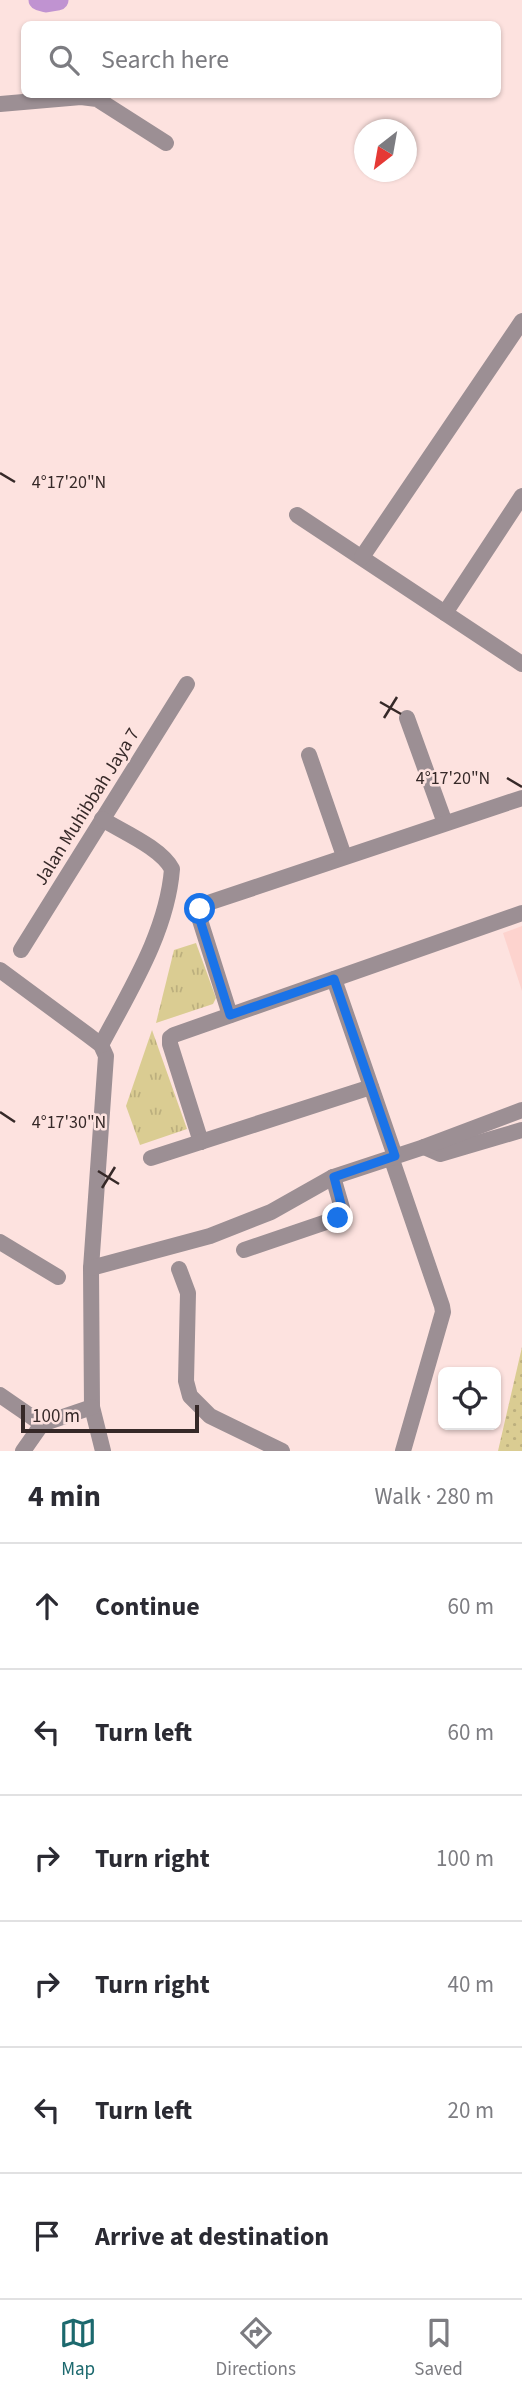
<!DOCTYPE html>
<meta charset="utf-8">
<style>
:root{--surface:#fff;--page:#f2f2f3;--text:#2b2b33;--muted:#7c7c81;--line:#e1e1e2;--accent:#1c696e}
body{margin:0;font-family:"Source Sans 3",sans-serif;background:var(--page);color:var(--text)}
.controls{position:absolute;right:21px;bottom:21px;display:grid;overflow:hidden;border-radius:10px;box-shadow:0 2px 5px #0004}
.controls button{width:63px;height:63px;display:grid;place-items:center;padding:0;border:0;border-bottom:2px solid var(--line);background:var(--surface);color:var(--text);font:35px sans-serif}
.compass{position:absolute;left:354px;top:119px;width:63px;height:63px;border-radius:50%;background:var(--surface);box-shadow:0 2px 5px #0004;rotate:211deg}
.scale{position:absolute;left:21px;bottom:18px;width:178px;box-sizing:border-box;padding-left:7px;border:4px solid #362928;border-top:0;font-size:19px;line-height:24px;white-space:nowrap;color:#362928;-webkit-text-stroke:5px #fde2df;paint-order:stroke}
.stop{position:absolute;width:21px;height:21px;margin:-16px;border:5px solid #1a73e8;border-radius:50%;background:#fff}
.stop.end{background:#1a73e8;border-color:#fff;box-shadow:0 2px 7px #0008}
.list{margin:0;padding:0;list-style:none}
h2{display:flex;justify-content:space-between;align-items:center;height:91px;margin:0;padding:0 28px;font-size:30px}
h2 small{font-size:23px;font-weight:400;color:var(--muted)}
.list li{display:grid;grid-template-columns:46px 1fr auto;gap:21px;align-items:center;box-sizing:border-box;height:126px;padding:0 28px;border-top:2px solid var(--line)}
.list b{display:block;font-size:26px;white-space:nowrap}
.list em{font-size:23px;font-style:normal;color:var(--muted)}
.icon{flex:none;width:38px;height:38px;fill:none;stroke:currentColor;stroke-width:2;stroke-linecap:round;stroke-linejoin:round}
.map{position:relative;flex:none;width:522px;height:1451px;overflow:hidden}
.search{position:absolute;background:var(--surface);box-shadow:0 2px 5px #0004;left:21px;right:21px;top:21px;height:77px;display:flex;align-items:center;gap:18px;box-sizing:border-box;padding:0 24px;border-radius:10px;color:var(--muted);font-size:26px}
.sheet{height:847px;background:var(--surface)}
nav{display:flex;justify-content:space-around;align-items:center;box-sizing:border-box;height:98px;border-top:2px solid var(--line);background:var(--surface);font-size:19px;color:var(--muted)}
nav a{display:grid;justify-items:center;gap:4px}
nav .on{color:var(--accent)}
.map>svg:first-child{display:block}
</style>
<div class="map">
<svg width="522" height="1451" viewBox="0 0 522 1451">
<defs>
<pattern id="grass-dots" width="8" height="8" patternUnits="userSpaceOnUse" patternTransform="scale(1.75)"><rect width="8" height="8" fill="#dacc92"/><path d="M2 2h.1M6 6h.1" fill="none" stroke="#bcaf7e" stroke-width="1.8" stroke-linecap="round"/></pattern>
<pattern id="park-tufts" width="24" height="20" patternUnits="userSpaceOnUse" patternTransform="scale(1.75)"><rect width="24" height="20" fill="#dacc92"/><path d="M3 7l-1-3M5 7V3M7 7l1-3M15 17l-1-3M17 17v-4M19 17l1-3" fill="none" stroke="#bcaf7e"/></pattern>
</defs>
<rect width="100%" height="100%" fill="#fde2df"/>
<path fill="#fdd3ce" d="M 522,926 L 522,991 L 503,933 Z"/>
<path fill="url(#grass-dots)" d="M 522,1347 L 522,1451 L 498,1451 Z"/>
<g fill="url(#park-tufts)">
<path d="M 196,943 L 216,998 L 213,1004 L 156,1023 L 174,950 Z"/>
<path d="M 152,1030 L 187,1129 L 140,1145 L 126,1106 Z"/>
</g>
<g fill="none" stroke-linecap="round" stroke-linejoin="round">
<path stroke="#c093d1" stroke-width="21" d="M 39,0 L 46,2 L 58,0"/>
<g stroke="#9c8f94" stroke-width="16">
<path d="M 0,104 L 81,97 L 97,99 L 166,143"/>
<path d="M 297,515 L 522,664"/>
<path d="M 362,557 L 522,321"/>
<path d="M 445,613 L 522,496"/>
<path d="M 407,718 L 445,823"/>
<path d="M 309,755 L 344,856"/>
<path d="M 21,950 L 187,684"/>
<path d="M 0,970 L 88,1035 L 101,1045 L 106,1056 L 91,1268 L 92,1407 L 103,1451"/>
<path d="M 334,979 L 395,1156"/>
<path d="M 230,1015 L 199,917 L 200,909 L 205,904 L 522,798"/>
<path d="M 101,1045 C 130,990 167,932 172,869 C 161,848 123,832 102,819"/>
<path d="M 201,1142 L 170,1044 L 170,1038 L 174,1035 L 522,913"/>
<path d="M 424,1147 L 440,1154 L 522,1130"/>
<path d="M 391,1157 L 442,1306 L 443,1312 L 403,1451"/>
<path d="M 151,1158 L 371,1087"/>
<path d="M 0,1242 L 58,1277"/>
<path d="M 244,1250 L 338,1218 L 342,1213 L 342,1208 L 333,1177"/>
<path d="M 91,1268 L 210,1236 L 271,1212 L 333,1177 L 424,1147 L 522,1110"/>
<path d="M 179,1269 L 188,1293 L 186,1381 L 190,1396 L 210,1416 L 282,1451"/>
<path d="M 0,1395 L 42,1424"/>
<path d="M 23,1451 L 42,1424 L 92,1407"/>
</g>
</g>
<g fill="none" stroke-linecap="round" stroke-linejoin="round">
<path stroke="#1a73e8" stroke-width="9" d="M 200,909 L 199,917 L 230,1015 L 334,979 L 395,1156 L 334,1177 L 342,1208 L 342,1213 L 338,1218"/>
</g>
<path fill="none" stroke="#362928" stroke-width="2.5" d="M 0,473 L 15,482M 380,702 L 401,714M 384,718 L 397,697M 507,778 L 522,787M 0,1112 L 15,1122M 98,1171 L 119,1184M 102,1188 L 115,1167"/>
<g text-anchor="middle" stroke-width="5" stroke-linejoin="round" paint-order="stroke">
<g font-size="19" fill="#362928" stroke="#fde2df">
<text transform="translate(86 806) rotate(-58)" y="7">Jalan Muhibbah Jaya 7</text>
</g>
</g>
<g font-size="18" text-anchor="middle" fill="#362928" stroke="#fde2df" stroke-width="5" stroke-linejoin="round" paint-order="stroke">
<text x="69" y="488">4°17'20"N</text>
<text x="453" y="784">4°17'20"N</text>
<text x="69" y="1128">4°17'30"N</text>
</g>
</svg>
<div class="controls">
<button><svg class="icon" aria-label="locate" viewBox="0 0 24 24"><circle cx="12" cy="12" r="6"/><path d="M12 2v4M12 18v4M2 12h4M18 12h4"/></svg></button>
</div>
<svg class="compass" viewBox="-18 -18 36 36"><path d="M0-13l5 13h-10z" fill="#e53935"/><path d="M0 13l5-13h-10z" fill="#7c7c81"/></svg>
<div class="scale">100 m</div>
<div class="stop" style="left:200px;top:909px"></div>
<div class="stop end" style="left:338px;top:1218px"></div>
<div class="search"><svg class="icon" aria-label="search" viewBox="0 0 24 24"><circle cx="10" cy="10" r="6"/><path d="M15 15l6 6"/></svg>Search here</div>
</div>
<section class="sheet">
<h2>4 min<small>Walk · 280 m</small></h2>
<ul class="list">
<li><svg class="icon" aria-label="ahead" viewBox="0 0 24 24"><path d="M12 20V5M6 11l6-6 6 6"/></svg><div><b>Continue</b></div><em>60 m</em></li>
<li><svg class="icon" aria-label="left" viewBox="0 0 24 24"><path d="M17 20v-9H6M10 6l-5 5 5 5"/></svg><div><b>Turn left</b></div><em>60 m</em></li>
<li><svg class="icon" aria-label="right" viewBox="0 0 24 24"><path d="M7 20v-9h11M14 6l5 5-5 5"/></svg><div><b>Turn right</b></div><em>100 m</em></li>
<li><svg class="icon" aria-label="right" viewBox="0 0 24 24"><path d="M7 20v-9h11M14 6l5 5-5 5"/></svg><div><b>Turn right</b></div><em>40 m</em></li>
<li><svg class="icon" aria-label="left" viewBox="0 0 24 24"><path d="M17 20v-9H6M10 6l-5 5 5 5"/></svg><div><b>Turn left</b></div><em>20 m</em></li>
<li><svg class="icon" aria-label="arrive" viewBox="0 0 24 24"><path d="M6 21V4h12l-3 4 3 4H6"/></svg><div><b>Arrive at destination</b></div></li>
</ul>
</section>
<nav>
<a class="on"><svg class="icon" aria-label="map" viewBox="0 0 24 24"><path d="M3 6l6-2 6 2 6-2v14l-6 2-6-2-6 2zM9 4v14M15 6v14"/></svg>Map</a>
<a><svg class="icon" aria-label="directions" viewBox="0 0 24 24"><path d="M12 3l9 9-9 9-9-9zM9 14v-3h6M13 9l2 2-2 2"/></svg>Directions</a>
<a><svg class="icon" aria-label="saved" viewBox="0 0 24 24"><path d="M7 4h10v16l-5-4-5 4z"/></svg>Saved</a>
</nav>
